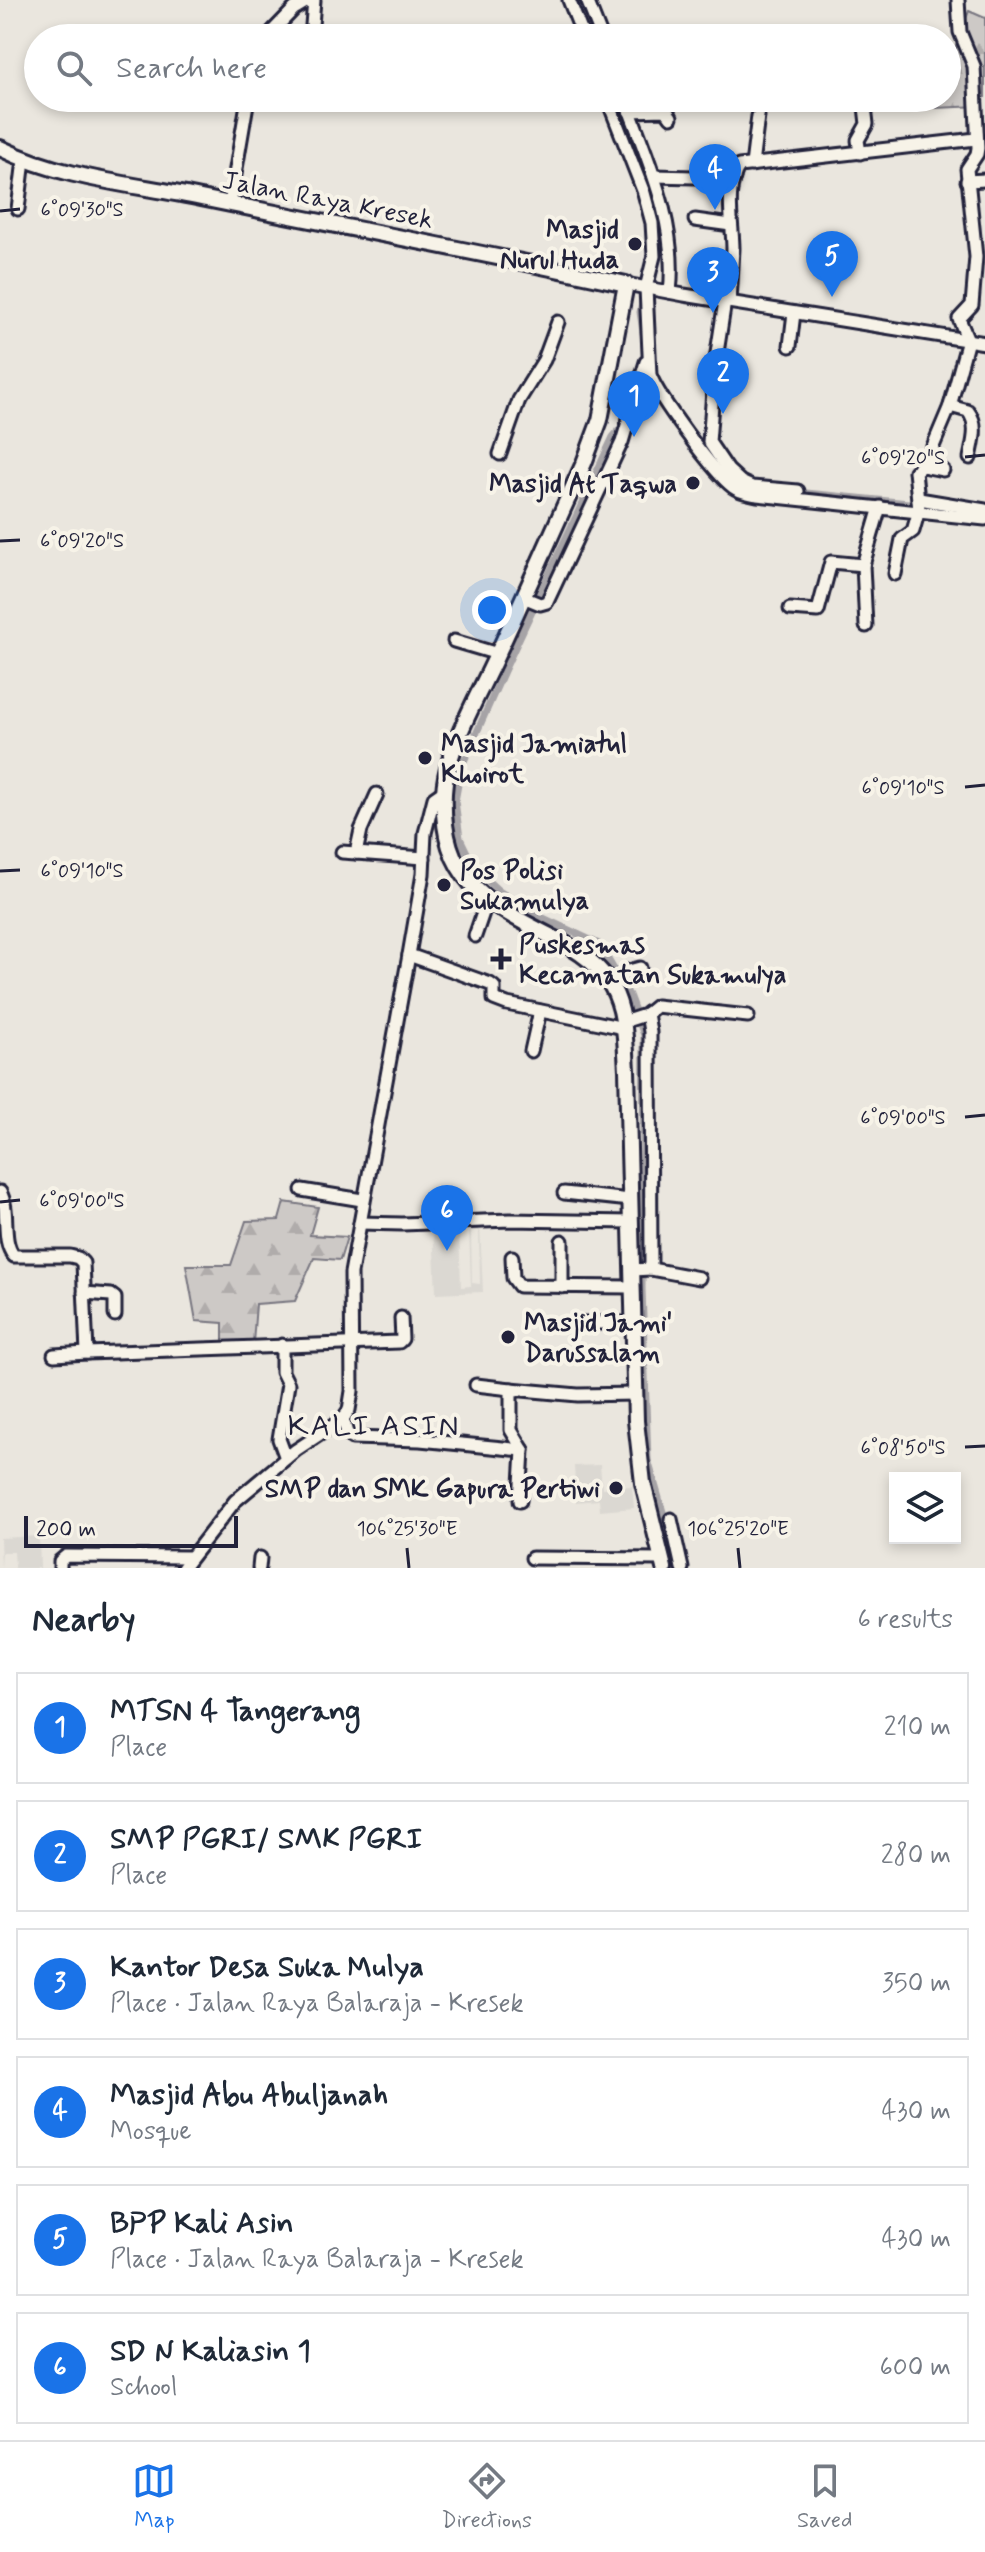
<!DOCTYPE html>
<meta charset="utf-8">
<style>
:root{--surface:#fff;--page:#f6f6f7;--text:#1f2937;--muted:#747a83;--line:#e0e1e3;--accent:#1a73e8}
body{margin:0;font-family:Mynerve,sans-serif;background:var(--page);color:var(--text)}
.controls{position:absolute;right:24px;bottom:24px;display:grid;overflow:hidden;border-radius:0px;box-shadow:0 4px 12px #0003}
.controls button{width:72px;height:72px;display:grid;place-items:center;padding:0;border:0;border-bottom:2px solid var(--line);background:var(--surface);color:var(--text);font:40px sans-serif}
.scale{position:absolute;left:24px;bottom:20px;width:214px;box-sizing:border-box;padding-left:8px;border:4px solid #22223b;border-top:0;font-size:22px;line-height:28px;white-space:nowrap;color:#22223b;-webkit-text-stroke:6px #f7f3e8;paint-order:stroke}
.you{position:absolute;left:492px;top:610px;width:28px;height:28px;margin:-20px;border:6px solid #fff;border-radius:50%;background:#1a73e8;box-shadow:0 0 0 12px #1a73e833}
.badge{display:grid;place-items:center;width:52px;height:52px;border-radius:50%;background:var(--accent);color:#fff;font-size:26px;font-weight:700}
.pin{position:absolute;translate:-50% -66px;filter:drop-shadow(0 2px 4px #0008)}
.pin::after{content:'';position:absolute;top:42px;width:28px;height:24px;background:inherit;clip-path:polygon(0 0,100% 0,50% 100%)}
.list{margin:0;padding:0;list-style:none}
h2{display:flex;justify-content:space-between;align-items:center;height:104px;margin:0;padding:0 32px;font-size:34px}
h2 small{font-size:26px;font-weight:400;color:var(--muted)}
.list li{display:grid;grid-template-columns:52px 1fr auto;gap:24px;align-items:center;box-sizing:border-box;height:112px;margin:0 16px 16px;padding:0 16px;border:2px solid var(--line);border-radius:0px}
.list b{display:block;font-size:30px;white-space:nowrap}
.list p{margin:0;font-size:26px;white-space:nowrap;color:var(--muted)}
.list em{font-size:26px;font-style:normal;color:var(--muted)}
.icon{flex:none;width:44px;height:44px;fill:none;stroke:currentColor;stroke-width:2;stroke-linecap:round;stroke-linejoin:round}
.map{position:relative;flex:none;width:985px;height:1568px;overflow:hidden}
.search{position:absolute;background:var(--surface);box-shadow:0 4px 12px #0003;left:24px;right:24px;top:24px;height:88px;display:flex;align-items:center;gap:20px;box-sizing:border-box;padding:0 28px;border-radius:44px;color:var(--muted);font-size:30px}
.sheet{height:872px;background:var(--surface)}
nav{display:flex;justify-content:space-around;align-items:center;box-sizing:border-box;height:112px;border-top:2px solid var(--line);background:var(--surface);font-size:22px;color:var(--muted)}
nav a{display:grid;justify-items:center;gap:4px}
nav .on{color:var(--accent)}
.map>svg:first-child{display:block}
</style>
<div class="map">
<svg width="985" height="1568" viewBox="0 0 985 1568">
<defs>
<pattern id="forest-firs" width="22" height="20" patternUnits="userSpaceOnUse" patternTransform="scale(2)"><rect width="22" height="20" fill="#cdc9c6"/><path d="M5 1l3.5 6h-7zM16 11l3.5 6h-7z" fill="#b0acab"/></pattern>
</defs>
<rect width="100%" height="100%" fill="#eae6de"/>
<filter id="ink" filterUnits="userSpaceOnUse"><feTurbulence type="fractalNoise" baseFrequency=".0125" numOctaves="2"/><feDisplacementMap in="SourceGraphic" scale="16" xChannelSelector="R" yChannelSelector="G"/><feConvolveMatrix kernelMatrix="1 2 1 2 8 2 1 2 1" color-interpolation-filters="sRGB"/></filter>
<g filter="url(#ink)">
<g fill="#dbd8d2" fill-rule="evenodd">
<path d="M 480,1226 L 483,1292 L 436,1294 L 433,1228 ZM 469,1229 L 471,1286 L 461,1287 L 459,1230 ZM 471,1231 L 479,1231 L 480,1284 L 472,1283 Z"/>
<path d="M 600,1465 L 602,1488 L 632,1486 L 634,1508 L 600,1511 L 599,1500 L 576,1502 L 574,1466 Z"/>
<path d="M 39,1536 L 40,1568 L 15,1568 L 14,1552 L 2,1552 L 1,1568 L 0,1538 Z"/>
</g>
<g fill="url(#forest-firs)" stroke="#787680" stroke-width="2">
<path d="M 969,11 L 985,18 L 985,97 L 979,97 L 980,106 L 935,108 L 934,98 L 947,98 L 947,56 L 956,55 L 956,45 Z"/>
<path d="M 284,1202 L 318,1207 L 310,1235 L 347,1237 L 340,1260 L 314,1258 L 295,1301 L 256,1304 L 253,1343 L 223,1344 L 223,1323 L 196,1321 L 186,1265 L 231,1265 L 246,1221 L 279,1220 Z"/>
</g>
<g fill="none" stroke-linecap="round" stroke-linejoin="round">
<g stroke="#a6a3a6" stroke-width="7">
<path d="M 654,194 L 655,222"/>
<path d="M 643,300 L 640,312 L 644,339"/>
<path d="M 626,422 L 613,437 L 504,671 L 461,768 L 455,801 L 460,838 L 475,869 L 499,891 L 541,917 L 599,944 L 629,995 L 644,1035 L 642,1289 L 648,1460 L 665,1519 L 674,1568"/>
<path d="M 796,492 L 919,504"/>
</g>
<g stroke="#22223b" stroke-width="17">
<g id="minor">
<path d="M 569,0 L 584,38"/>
<path d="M 587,0 L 602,38"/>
<path d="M 266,38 L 294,9 L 309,0"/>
<path d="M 311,38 L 314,0"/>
<path d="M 607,98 L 644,193 L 652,223 L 654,256 L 646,288 L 650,375 C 658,397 714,473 733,487 C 741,493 749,493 757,495 L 985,519"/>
<path d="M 625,98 C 648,161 678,224 670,292"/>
<path d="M 629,111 L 666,110 L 671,117"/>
<path d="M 860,153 L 858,140 L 867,124 L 864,98"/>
<path d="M 752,165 L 758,116"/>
<path d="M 654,176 L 734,178"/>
<path d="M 967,181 L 985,180"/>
<path d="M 230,204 L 248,98"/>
<path d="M 18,209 L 24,160"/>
<path d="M 695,220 L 731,225"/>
<path d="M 626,284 L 684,295 L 985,343"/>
<path d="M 725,301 L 715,366 L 709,442 L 728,470 L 741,482 L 752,487 L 798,491"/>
<path d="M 730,302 C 731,284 732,267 733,249 C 733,224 724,189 739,166 L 976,139"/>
<path d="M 790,346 L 794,313"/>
<path d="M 950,406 L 968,411 C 979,425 973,442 970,458"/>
<path d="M 500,454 L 519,400 L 544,360 L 558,322"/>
<path d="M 923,466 L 943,470"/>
<path d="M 919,499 L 985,510"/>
<path d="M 863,565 L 866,626"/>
<path d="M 895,574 L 902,539 L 913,531 L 919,510 L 915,471 L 926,463 L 950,406 L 968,340 L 959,319 L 972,305 L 976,257 L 967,169 L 977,154 L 978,148 L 974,66 L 960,32 L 958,0"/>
<path d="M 523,597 L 540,604 L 547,602 L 622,442 L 646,362"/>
<path d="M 790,609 L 818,611 L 831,562 L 863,565 L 880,507"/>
<path d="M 454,641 L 498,654"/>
<path d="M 342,852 L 424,858"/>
<path d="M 356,853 L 361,830 L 377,794"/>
<path d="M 475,936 L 487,901"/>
<path d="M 409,955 L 490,984 L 494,987 L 494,999 L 507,1004 L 624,1028"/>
<path d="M 611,984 L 629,971 L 640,968"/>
<path d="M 647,1013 L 650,1032 L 651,1269"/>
<path d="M 623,1022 L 645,1015 L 656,1006 L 748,1016"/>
<path d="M 531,1051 L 540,1011"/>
<path d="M 302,1190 L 362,1200"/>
<path d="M 0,1192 C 11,1211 0,1239 14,1256 L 70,1256 L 78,1258 L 83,1263 L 87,1353 L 399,1342 L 402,1339 L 401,1318"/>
<path d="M 564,1193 L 630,1200"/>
<path d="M 360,1223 L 402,1224 L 510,1220 L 631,1222"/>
<path d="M 512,1257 L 513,1278 L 519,1286 L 632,1287"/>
<path d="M 632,1270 L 651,1269 L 699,1278"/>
<path d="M 562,1287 L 562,1241"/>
<path d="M 84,1293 L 111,1295 L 115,1298 L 115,1315"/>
<path d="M 576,1323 L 633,1323"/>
<path d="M 282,1345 L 282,1372 L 288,1384 L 279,1439 L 286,1458"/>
<path d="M 54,1355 L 87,1353"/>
<path d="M 476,1385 L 511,1389"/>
<path d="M 343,1419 L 347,1433 L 352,1438 L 420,1440 L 523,1450"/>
<path d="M 520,1501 L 523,1450 L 511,1430 L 511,1389 L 578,1395 L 635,1394"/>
<path d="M 671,1519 L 682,1568"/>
<path d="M 532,1558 L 662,1559"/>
<path d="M 60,1568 L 60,1561 L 66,1556 L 190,1557"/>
<path d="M 183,1568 L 235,1501 L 296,1450 L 343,1419 L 349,1410 L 352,1391 L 351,1273 L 409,955 L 423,874 L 425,833 L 434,798 L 444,791"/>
<path d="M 259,1568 L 260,1558"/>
</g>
</g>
<g stroke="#22223b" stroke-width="20">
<path id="major" d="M 0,148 C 63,179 133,184 201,198 C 342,227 485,253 626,284 L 600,420 L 584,463 C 554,528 526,593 496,657 C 478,697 446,749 444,793 C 440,878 485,903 552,937 C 575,948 599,963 612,987 C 626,1012 625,1042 627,1070 L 636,1421 L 643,1483 L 664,1568"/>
</g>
<use href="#minor" stroke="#f7f3e8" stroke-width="11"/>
<use href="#major" stroke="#f7f3e8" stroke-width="14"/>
</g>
</g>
<path fill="none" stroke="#22223b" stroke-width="3" d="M 0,211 L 20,209M 965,457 L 985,455M 0,541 L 20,540M 965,787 L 985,785M 0,871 L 20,870M 965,1117 L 985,1115M 0,1202 L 20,1200M 965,1447 L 985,1446M 407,1548 L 409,1568M 738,1548 L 740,1568"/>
<g fill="#22223b" stroke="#f7f3e8" stroke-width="3">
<circle cx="635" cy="244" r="8"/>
<circle cx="693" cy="483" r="8"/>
<circle cx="425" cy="758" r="8"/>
<circle cx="444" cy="885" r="8"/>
<path d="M497 947h8v8h8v8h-8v8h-8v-8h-8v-8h8z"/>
<circle cx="508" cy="1337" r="8"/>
<circle cx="616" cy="1488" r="8"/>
</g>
<g text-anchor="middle" stroke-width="8" stroke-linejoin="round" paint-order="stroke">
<g font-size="26" fill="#22223b" stroke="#f7f3e8">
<text transform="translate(328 199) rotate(11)" y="9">Jalan Raya Kresek</text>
</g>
<g font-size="26" font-weight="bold" fill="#22223b" stroke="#f7f3e8" text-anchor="start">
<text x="619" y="238" text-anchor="end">Masjid<tspan x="619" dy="30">Nurul Huda</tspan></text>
<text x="677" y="492" text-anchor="end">Masjid At Taqwa</text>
<text x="441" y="752">Masjid Jamiatul<tspan x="441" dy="30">Khoirot</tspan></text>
<text x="460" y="879">Pos Polisi<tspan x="460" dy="30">Sukamulya</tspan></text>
<text x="519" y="953">Puskesmas<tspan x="519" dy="30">Kecamatan Sukamulya</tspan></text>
<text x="524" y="1331">Masjid Jami'<tspan x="524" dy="30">Darussalam</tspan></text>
<text x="600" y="1497" text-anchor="end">SMP dan SMK Gapura Pertiwi</text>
</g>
<g font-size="30" letter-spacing="2" fill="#22223b" stroke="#f7f3e8">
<text x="374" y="1435">KALI ASIN</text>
</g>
</g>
<g font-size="20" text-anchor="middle" fill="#22223b" stroke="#f7f3e8" stroke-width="8" stroke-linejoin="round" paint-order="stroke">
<text x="82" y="216">6°09'30"S</text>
<text x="903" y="464">6°09'20"S</text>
<text x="82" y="547">6°09'20"S</text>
<text x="903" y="794">6°09'10"S</text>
<text x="82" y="877">6°09'10"S</text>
<text x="903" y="1124">6°09'00"S</text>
<text x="82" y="1207">6°09'00"S</text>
<text x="903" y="1454">6°08'50"S</text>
<text x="407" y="1535">106°25'30"E</text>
<text x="738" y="1535">106°25'20"E</text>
</g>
</svg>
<div class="controls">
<button><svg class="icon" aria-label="layers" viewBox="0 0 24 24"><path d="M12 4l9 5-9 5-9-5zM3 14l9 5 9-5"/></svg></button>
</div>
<div class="scale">200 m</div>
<div class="you"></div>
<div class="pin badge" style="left:634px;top:437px">1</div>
<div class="pin badge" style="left:723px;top:414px">2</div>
<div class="pin badge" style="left:713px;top:313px">3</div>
<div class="pin badge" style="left:715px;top:210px">4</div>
<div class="pin badge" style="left:832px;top:297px">5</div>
<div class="pin badge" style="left:447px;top:1251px">6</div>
<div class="search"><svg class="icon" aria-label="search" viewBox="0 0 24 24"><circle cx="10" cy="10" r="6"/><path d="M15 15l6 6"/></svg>Search here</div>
</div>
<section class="sheet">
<h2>Nearby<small>6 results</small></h2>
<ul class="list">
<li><span class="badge">1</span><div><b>MTSN 4 Tangerang</b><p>Place</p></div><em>210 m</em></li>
<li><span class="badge">2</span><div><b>SMP PGRI/ SMK PGRI</b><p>Place</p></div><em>280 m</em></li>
<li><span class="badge">3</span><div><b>Kantor Desa Suka Mulya</b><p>Place · Jalan Raya Balaraja - Kresek</p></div><em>350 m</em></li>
<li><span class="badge">4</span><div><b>Masjid Abu Abuljanah</b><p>Mosque</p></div><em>430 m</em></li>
<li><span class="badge">5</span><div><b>BPP Kali Asin</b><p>Place · Jalan Raya Balaraja - Kresek</p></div><em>430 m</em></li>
<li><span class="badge">6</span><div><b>SD N Kaliasin 1</b><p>School</p></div><em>600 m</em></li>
</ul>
</section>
<nav>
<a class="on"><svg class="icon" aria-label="map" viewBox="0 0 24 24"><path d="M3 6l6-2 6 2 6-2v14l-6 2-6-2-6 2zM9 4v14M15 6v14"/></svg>Map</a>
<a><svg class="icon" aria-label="directions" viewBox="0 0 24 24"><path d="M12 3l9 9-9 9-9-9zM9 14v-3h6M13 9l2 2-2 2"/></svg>Directions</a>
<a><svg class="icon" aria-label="saved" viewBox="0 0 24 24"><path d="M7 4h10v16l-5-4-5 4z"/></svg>Saved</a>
</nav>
